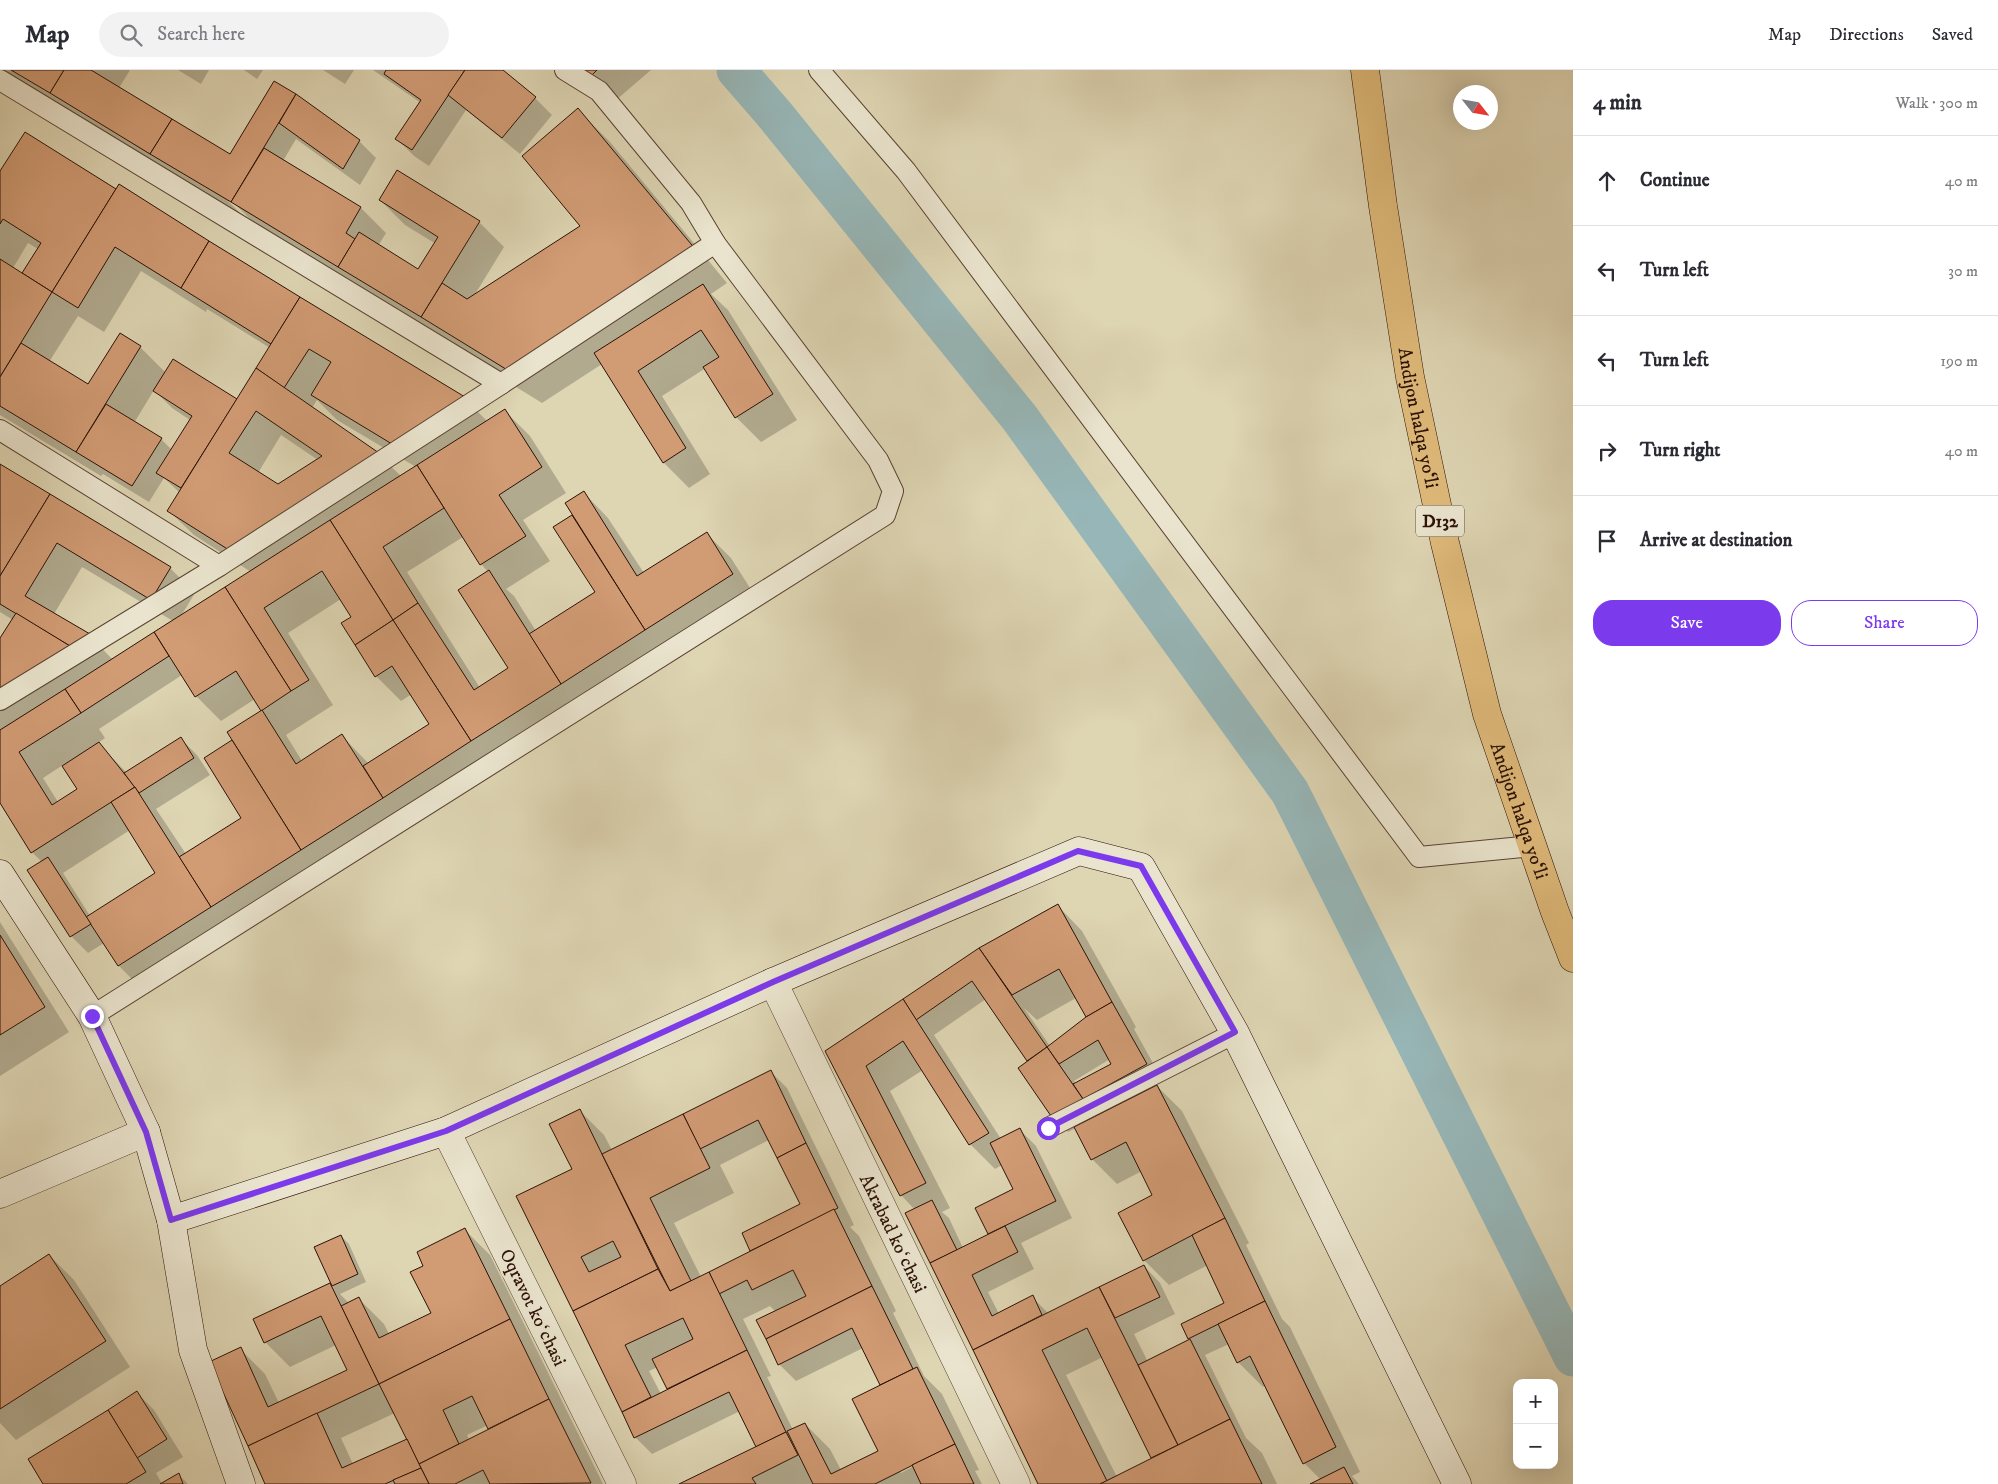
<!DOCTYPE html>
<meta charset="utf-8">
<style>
:root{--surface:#fff;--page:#f2f2f3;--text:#2b2b33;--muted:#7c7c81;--line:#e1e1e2;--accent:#7c3aed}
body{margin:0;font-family:"IM FELL DW Pica",serif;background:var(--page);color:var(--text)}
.controls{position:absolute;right:15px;bottom:15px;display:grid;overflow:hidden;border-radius:10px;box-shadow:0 5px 20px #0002}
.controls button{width:45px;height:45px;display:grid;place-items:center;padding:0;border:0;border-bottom:1px solid var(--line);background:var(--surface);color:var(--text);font:25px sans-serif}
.compass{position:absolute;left:1453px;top:15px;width:45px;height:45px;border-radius:50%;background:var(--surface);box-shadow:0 5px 20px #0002;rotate:121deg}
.stop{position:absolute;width:15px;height:15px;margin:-11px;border:4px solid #7c3aed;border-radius:50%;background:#fff}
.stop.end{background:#7c3aed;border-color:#fff;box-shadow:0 1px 5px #0008}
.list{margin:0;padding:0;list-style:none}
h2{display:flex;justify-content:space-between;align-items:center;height:65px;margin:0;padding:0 20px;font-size:21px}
h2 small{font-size:16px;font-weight:400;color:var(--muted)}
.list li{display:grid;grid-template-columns:32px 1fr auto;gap:15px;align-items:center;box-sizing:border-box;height:90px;padding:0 20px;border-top:1px solid var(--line)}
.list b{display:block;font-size:19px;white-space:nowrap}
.list em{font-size:16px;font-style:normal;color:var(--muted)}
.actions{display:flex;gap:10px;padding:15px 20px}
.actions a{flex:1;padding:11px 0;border:1px solid var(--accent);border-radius:20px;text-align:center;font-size:18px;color:var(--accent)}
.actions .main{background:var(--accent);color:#fff}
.icon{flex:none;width:28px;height:28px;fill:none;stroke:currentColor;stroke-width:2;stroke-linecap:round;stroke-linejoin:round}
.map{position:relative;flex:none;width:1573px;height:1414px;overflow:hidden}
header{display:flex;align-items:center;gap:30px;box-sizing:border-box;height:70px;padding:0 25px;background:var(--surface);border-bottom:1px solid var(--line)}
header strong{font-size:24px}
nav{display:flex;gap:28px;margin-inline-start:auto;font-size:18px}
.search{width:350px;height:45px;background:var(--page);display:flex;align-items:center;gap:12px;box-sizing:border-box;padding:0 18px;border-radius:28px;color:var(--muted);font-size:19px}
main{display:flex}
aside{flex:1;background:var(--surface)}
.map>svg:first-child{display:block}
</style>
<header>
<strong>Map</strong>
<div class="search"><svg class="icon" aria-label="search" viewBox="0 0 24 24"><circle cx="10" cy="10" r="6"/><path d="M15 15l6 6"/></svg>Search here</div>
<nav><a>Map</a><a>Directions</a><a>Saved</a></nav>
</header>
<main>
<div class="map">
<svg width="1573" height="1414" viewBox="0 0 1573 1414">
<rect width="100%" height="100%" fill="#ded5b3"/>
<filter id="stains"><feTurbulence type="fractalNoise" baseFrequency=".004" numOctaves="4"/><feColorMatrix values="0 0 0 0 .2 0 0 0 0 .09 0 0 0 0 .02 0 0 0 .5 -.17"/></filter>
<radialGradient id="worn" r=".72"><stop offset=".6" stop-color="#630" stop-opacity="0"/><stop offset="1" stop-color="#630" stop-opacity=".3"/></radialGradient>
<g fill="#0003" fill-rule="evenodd">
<path d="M 0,0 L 130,0 L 119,18 L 231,86 L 275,12 L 296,25 L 359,71 L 376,88 L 360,115 L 296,69 L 283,91 L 361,138 L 386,163 L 378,176 L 419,201 L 436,174 L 405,155 L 380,130 L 479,152 L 504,177 L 474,226 L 582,156 L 578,40 L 610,72 L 727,213 L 711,224 L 728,240 L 797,350 L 761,372 L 736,347 L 706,298 L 662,326 L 710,404 L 689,418 L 664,393 L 602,294 L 542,333 L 258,157 L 232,131 L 228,131 L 241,144 L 177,106 L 176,108 L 0,2 Z"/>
<path d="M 178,0 L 209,0 L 201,14 Z"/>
<path d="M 244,0 L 263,0 L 257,9 Z"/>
<path d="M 323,0 L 354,0 L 345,14 Z"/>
<path d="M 373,0 L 501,0 L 535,28 L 552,45 L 520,84 L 466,40 L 429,96 L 414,86 L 397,69 L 421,33 Z"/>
<path d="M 577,0 L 651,0 L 616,30 Z"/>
<path d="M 0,104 L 117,121 L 464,328 L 488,352 L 505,341 L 530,366 L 566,423 L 523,450 L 550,491 L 506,519 L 514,526 L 536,561 L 597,523 L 555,457 L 573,445 L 584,423 L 608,448 L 644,503 L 706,463 L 731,488 L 757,529 L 144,921 L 119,896 L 104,873 L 88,883 L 71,866 L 29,800 L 42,792 L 32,782 L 0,731 L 0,570 L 13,550 L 0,542 L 0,395 L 170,498 L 195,523 L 181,546 L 251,502 L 194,465 L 169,441 L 180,423 L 164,408 L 149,432 L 103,404 L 101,406 L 0,345 ZM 28,173 L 38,179 L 22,204 L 13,198 ZM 141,201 L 206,242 L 207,239 L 270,278 L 237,331 L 166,303 L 140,277 L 89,316 L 49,292 L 78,246 L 104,262 ZM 154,320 L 172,338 L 190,350 L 172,380 L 161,369 L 134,353 ZM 317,330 L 337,350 L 416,397 L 401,406 L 378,384 L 312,338 ZM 281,365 L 318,390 L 278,416 L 258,403 ZM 463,467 L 481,494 L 488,502 L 510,599 L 480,618 L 407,502 ZM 82,497 L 173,551 L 113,590 L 89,565 L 54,544 ZM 341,529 L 353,547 L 376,606 L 401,631 L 412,624 L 431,654 L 369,694 L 342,666 L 302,691 L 286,665 L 333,635 L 288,563 ZM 182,605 L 196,626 L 221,651 L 255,629 L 262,641 L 234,671 L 205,689 L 243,748 L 186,784 L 156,739 L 210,705 L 197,685 L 181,669 L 127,703 L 98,673 L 105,668 L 99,659 ZM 63,695 L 79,719 L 58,732 L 43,708 ZM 130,760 L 157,803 L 90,846 L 63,803 Z"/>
<path d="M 1058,836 L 1082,861 L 1136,957 L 1134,959 L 1163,1011 L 1156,1015 L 1182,1041 L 1249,1173 L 1246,1175 L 1282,1249 L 1290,1257 L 1360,1402 L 1352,1406 L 1359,1414 L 1313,1414 L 1321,1410 L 1304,1393 L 1266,1315 L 1263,1317 L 1238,1292 L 1229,1274 L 1205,1285 L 1246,1368 L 1262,1383 L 1277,1414 L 1040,1414 L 907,1144 L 915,1140 L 901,1125 L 827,981 L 980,879 ZM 1076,928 L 1087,948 L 1050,976 L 1024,938 L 1037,950 ZM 986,929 L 1029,992 L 1052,1045 L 1068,1062 L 1076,1058 L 1092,1089 L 1117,1114 L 1142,1101 L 1154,1126 L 1144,1190 L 1169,1215 L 1208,1195 L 1226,1233 L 1189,1268 L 1191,1270 L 1148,1292 L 1134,1264 L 1175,1244 L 1160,1213 L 1144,1196 L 1103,1222 L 1099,1218 L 1049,1244 L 1032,1227 L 999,1244 L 988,1222 L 1034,1199 L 1021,1173 L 1072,1148 L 1036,1076 L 1020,1060 L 1001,1069 L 934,965 ZM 1110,989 L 1113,994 L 1077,1014 L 1074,1011 ZM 923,1000 L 970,1074 L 995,1099 L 1002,1095 L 1015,1120 L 977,1138 L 990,1165 L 963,1178 L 949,1148 L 942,1142 L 950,1138 L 890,1021 ZM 1103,1287 L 1154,1389 L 1117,1407 L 1066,1305 Z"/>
<path d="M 0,852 L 69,962 L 0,1006 Z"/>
<path d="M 770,1001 L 787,1018 L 854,1155 L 850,1157 L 859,1166 L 896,1241 L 893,1243 L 924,1306 L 942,1324 L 979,1400 L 975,1401 L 982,1414 L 682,1414 L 757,1377 L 740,1341 L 652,1384 L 635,1367 L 518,1127 L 574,1099 L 579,1040 L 604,1065 L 612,1080 ZM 769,1070 L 801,1135 L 744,1163 L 753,1181 L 701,1207 L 674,1153 L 734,1123 L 720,1095 ZM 770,1236 L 776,1242 L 779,1294 L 796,1311 L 863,1278 L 882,1316 L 879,1381 L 841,1400 L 830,1379 L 805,1354 L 793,1360 L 767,1307 L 771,1306 L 743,1249 ZM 658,1297 L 669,1320 L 661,1324 L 649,1301 ZM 914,1394 L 914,1396 L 901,1403 L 899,1401 Z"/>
<path d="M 465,1160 L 490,1185 L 603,1414 L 266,1414 L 240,1279 L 265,1304 L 279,1333 L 348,1301 L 336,1275 L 290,1297 L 265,1272 L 330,1214 L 334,1218 L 316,1177 L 341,1166 L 349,1174 L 366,1212 L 340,1224 L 349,1233 L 359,1229 L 384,1254 L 389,1264 L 432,1243 L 425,1196 ZM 395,1343 L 408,1369 L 353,1394 L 341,1368 ZM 488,1355 L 490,1360 L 469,1370 L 467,1365 Z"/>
<path d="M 49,1185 L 74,1210 L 130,1297 L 16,1370 L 0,1353 L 0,1217 Z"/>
<path d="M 137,1323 L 154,1340 L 183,1387 L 156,1403 L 162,1414 L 45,1414 Z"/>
<path d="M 179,1405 L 188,1414 L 163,1414 Z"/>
</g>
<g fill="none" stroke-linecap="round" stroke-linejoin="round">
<path stroke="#97b6b7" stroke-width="39" d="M 736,0 L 775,45 L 1019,347 L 1290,722 L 1573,1287"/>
</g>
<g fill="#d19b74" stroke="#2b1106" fill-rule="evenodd">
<path d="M 11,0 L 64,0 L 50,23 Z"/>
<path d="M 64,0 L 91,0 L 172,49 L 150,84 L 50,23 Z"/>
<path d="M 386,0 L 465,0 L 412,80 L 395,69 L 421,30 L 384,4 Z"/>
<path d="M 465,0 L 503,0 L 536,27 L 502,68 L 448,25 Z"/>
<path d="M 583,0 L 597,0 L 591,6 Z"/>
<path d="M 274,11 L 296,24 L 231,132 L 150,84 L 172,49 L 230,84 Z"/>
<path d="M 296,24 L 360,70 L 343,99 L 279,53 Z"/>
<path d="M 578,38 L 696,180 L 509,301 L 421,247 L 442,213 L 467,229 L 580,156 L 522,86 Z"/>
<path d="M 25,62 L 116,119 L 52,222 L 22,203 L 41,173 L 3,149 L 0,154 L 0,101 Z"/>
<path d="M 264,78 L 361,137 L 346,163 L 355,169 L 338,197 L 231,132 Z"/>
<path d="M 397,100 L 480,151 L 421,247 L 338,197 L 359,162 L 418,199 L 438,167 L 379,130 Z"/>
<path d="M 119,114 L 209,171 L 181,218 L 115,177 L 78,238 L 52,222 Z"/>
<path d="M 209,171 L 300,227 L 271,274 L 181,218 Z"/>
<path d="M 0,189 L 52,222 L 0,307 Z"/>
<path d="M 703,214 L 773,324 L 735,348 L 703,297 L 719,287 L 701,260 L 638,301 L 686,378 L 663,393 L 594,283 Z"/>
<path d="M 300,227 L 465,327 L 392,374 L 311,325 L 331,292 L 309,279 L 284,318 L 256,298 Z"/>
<path d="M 120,263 L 141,276 L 76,382 L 0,336 L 0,307 L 21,273 L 88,314 Z"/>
<path d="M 173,289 L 237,329 L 181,418 L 156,403 L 192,346 L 153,321 Z"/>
<path d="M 256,298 L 379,383 L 229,480 L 167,441 ZM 256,341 L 322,386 L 278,414 L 229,383 Z"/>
<path d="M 106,334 L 162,368 L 132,416 L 76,382 Z"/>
<path d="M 505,339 L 542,397 L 499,425 L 526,466 L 480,495 L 417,395 Z"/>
<path d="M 0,394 L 50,424 L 0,506 Z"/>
<path d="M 417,395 L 444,438 L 383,477 L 418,533 L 393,550 L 330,450 Z"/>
<path d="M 584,421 L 637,506 L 707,462 L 733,504 L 645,560 L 565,433 Z"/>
<path d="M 50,424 L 171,497 L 151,530 L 57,473 L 25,526 L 90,564 L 70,576 L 0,534 L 0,506 Z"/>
<path d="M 572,445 L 645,560 L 561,614 L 529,564 L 595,522 L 553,457 Z"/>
<path d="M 330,450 L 393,550 L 355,575 L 341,553 L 351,547 L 322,501 L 264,538 L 309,610 L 291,621 L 225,517 Z"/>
<path d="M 489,500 L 561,614 L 471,671 L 393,550 L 418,533 L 474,620 L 508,598 L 458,520 Z"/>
<path d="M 225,517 L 291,621 L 261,641 L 236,601 L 195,627 L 154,562 Z"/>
<path d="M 16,543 L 70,576 L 0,622 L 0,568 Z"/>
<path d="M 393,550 L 471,671 L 383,728 L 363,696 L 429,654 L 392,596 L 375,607 L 355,575 Z"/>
<path d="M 154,562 L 169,586 L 81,643 L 65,619 Z"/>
<path d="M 65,619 L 81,643 L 19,682 L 52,735 L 77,719 L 62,696 L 99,672 L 135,717 L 31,783 L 0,733 L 0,660 Z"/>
<path d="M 262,640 L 296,694 L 342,664 L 383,728 L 301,780 L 227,662 Z"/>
<path d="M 181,667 L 194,688 L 139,723 L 124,703 Z"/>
<path d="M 232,670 L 301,780 L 211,837 L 179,787 L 241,748 L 204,688 Z"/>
<path d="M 135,717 L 211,837 L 118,896 L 86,847 L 155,803 L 111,732 Z"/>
<path d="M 48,787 L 91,854 L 70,867 L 27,800 Z"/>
<path d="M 1058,834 L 1112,932 L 1086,947 L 1059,899 L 1012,925 L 979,878 Z"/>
<path d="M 0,865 L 45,937 L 0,965 Z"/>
<path d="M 979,878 L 1047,977 L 1027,991 L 972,911 L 916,950 L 903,929 Z"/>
<path d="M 903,929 L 989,1063 L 969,1075 L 903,971 L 866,996 L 926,1113 L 900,1126 L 825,981 Z"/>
<path d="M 1112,932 L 1147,994 L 1083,1029 L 1073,1014 L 1111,994 L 1098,970 L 1059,994 L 1047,977 L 1086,947 Z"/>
<path d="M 1047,977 L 1083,1029 L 1051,1046 L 1018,998 Z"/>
<path d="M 771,1000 L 806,1073 L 777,1088 L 758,1050 L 700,1079 L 683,1044 Z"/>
<path d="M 1157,1015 L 1225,1148 L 1143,1191 L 1118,1143 L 1152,1125 L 1126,1072 L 1091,1090 L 1074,1057 Z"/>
<path d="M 580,1039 L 658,1199 L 573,1241 L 516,1126 L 572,1099 L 549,1054 ZM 613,1171 L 621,1187 L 589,1202 L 581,1187 Z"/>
<path d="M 683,1044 L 710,1098 L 650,1128 L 691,1211 L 670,1221 L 602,1084 Z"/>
<path d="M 1020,1058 L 1056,1131 L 988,1164 L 975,1138 L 1013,1119 L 990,1073 Z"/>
<path d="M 806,1073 L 838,1138 L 750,1181 L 742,1163 L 800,1134 L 777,1088 Z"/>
<path d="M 932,1130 L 957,1180 L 930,1193 L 905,1143 Z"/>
<path d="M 834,1139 L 872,1216 L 766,1269 L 756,1250 L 806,1226 L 793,1200 L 752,1220 L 747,1210 L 719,1224 L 709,1202 Z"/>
<path d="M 1225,1148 L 1265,1231 L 1188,1269 L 1181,1254 L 1224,1233 L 1192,1165 Z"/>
<path d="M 1005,1156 L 1018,1182 L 972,1205 L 992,1246 L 1033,1225 L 1042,1245 L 973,1280 L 930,1193 Z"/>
<path d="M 465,1158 L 510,1249 L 379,1314 L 341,1236 L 359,1227 L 379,1268 L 431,1243 L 410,1202 L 423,1196 L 417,1182 Z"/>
<path d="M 341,1165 L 358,1204 L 332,1216 L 314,1177 Z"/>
<path d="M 49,1184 L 106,1271 L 0,1339 L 0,1216 Z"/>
<path d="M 1144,1195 L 1160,1227 L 1115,1248 L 1099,1217 Z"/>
<path d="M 658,1199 L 670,1221 L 709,1202 L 747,1280 L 667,1319 L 652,1289 L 693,1269 L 683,1248 L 625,1275 L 651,1327 L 622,1342 L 573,1241 Z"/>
<path d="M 330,1213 L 379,1314 L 248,1376 L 209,1292 L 241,1277 L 268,1337 L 347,1300 L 321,1246 L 264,1273 L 253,1249 Z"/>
<path d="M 872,1216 L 913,1299 L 880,1315 L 852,1258 L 778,1295 L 766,1269 Z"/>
<path d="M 1099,1217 L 1178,1375 L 1151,1388 L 1087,1258 L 1042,1280 L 1107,1411 L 1100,1414 L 1038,1414 L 973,1280 Z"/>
<path d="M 1265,1231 L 1336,1377 L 1303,1394 L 1250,1286 L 1237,1293 L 1218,1254 Z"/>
<path d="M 510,1249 L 549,1329 L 488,1359 L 472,1326 L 443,1340 L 459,1374 L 419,1394 L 379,1314 Z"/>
<path d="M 1190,1269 L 1230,1349 L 1178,1375 L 1138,1295 Z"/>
<path d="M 747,1280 L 786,1362 L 756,1377 L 729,1322 L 634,1368 L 622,1342 Z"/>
<path d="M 917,1297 L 955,1374 L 875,1414 L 813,1414 L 787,1361 L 805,1353 L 831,1404 L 878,1381 L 852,1329 Z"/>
<path d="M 137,1321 L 167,1369 L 137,1388 L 108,1340 Z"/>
<path d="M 549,1329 L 591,1413 L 490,1414 L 483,1400 L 455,1414 L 429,1414 L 419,1394 Z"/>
<path d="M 108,1340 L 146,1402 L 126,1414 L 43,1414 L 28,1389 Z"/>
<path d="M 317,1343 L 342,1398 L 407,1369 L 421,1398 L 385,1414 L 265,1414 L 248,1376 Z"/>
<path d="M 1230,1349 L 1262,1414 L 1100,1414 Z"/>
<path d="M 786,1362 L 798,1385 L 752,1408 L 756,1414 L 679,1414 Z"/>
<path d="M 955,1374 L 974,1414 L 921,1414 L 912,1395 Z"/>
<path d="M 1344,1397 L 1353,1414 L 1310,1414 Z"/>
<path d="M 421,1398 L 429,1414 L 395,1414 L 393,1410 Z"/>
<path d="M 179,1403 L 183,1414 L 160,1414 Z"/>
</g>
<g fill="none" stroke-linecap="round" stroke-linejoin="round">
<g stroke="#584231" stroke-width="22">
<g id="lane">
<path d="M 819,0 L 906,101 L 1419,787 L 1532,776"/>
<path d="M 0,10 L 501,314"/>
<path d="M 0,360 L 219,496"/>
<path d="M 0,630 L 219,496 L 501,314 L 715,173 L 691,133 L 599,21 L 565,0"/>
<path d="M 92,946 L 885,445 L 893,421 L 878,390 L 715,173"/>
<path d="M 1048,1058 L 1235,963"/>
</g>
</g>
<g stroke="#584231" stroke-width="29">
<g id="street">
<path d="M 773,912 L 1016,1414"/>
<path d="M 446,1061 L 622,1414"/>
</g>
</g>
<g stroke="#2b1106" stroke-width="29">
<g id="secondary">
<path d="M 0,804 L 92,946 L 146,1062 L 171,1150 L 193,1280 L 241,1414"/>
<path d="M 0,1124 L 146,1062"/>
<path d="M 171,1150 L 446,1061 L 773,912 L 1079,781 L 1141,797 L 1235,963 L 1457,1414"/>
</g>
</g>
<g stroke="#2b1106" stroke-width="29">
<g id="highway">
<path id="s1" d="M 1365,0 L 1383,136 L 1410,307 L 1445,473 L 1487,644 L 1555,842 L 1573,888"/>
</g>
</g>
<use href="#lane" stroke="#eae4ce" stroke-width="20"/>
<use href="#street" stroke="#eae4ce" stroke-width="28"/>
<use href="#secondary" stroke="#eae4ce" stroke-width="28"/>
<use href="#highway" stroke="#dfba7a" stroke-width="28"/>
</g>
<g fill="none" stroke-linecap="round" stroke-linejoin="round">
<path stroke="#7c3aed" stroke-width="6" d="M 92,946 L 146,1062 L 171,1150 L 446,1061 L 773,912 L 1078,781 L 1141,796 L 1235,962 L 1048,1058"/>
</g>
<g text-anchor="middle" stroke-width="4.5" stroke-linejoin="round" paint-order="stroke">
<rect fill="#eae4ce" stroke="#645042" stroke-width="1" x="1416" y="435.5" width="48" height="31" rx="4"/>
<g font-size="18" font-weight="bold" fill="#2b1106">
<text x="1440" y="457">D132</text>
</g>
<g font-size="19" fill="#2b1106" stroke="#eae4ce">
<text dy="7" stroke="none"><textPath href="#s1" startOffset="352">Andijon halqa yo‘li</textPath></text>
<text dy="7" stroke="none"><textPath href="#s1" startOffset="758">Andijon halqa yo‘li</textPath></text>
<text transform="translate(894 1163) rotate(64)" y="7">Akrabad koʻchasi</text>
<text transform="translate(534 1237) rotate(64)" y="7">Oqravot koʻchasi</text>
</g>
</g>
<rect width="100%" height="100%" filter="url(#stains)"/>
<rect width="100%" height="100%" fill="url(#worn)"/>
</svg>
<div class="controls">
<button>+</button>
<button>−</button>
</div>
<svg class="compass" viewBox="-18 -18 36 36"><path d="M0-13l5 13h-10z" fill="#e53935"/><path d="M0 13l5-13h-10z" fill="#7c7c81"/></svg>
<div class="stop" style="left:1048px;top:1058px"></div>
<div class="stop end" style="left:92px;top:946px"></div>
</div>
<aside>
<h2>4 min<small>Walk · 300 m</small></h2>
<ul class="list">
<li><svg class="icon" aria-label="ahead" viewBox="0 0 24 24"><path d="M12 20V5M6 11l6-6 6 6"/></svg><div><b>Continue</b></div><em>40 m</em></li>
<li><svg class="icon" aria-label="left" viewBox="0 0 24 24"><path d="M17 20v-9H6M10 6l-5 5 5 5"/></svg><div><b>Turn left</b></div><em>30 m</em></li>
<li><svg class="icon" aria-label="left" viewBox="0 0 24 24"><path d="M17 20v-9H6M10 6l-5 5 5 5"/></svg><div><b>Turn left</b></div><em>190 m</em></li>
<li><svg class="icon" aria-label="right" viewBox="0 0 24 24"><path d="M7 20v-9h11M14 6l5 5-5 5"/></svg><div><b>Turn right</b></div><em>40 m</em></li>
<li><svg class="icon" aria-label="arrive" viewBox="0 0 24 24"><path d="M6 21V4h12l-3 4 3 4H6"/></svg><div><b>Arrive at destination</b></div></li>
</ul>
<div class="actions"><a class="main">Save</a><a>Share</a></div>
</aside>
</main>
